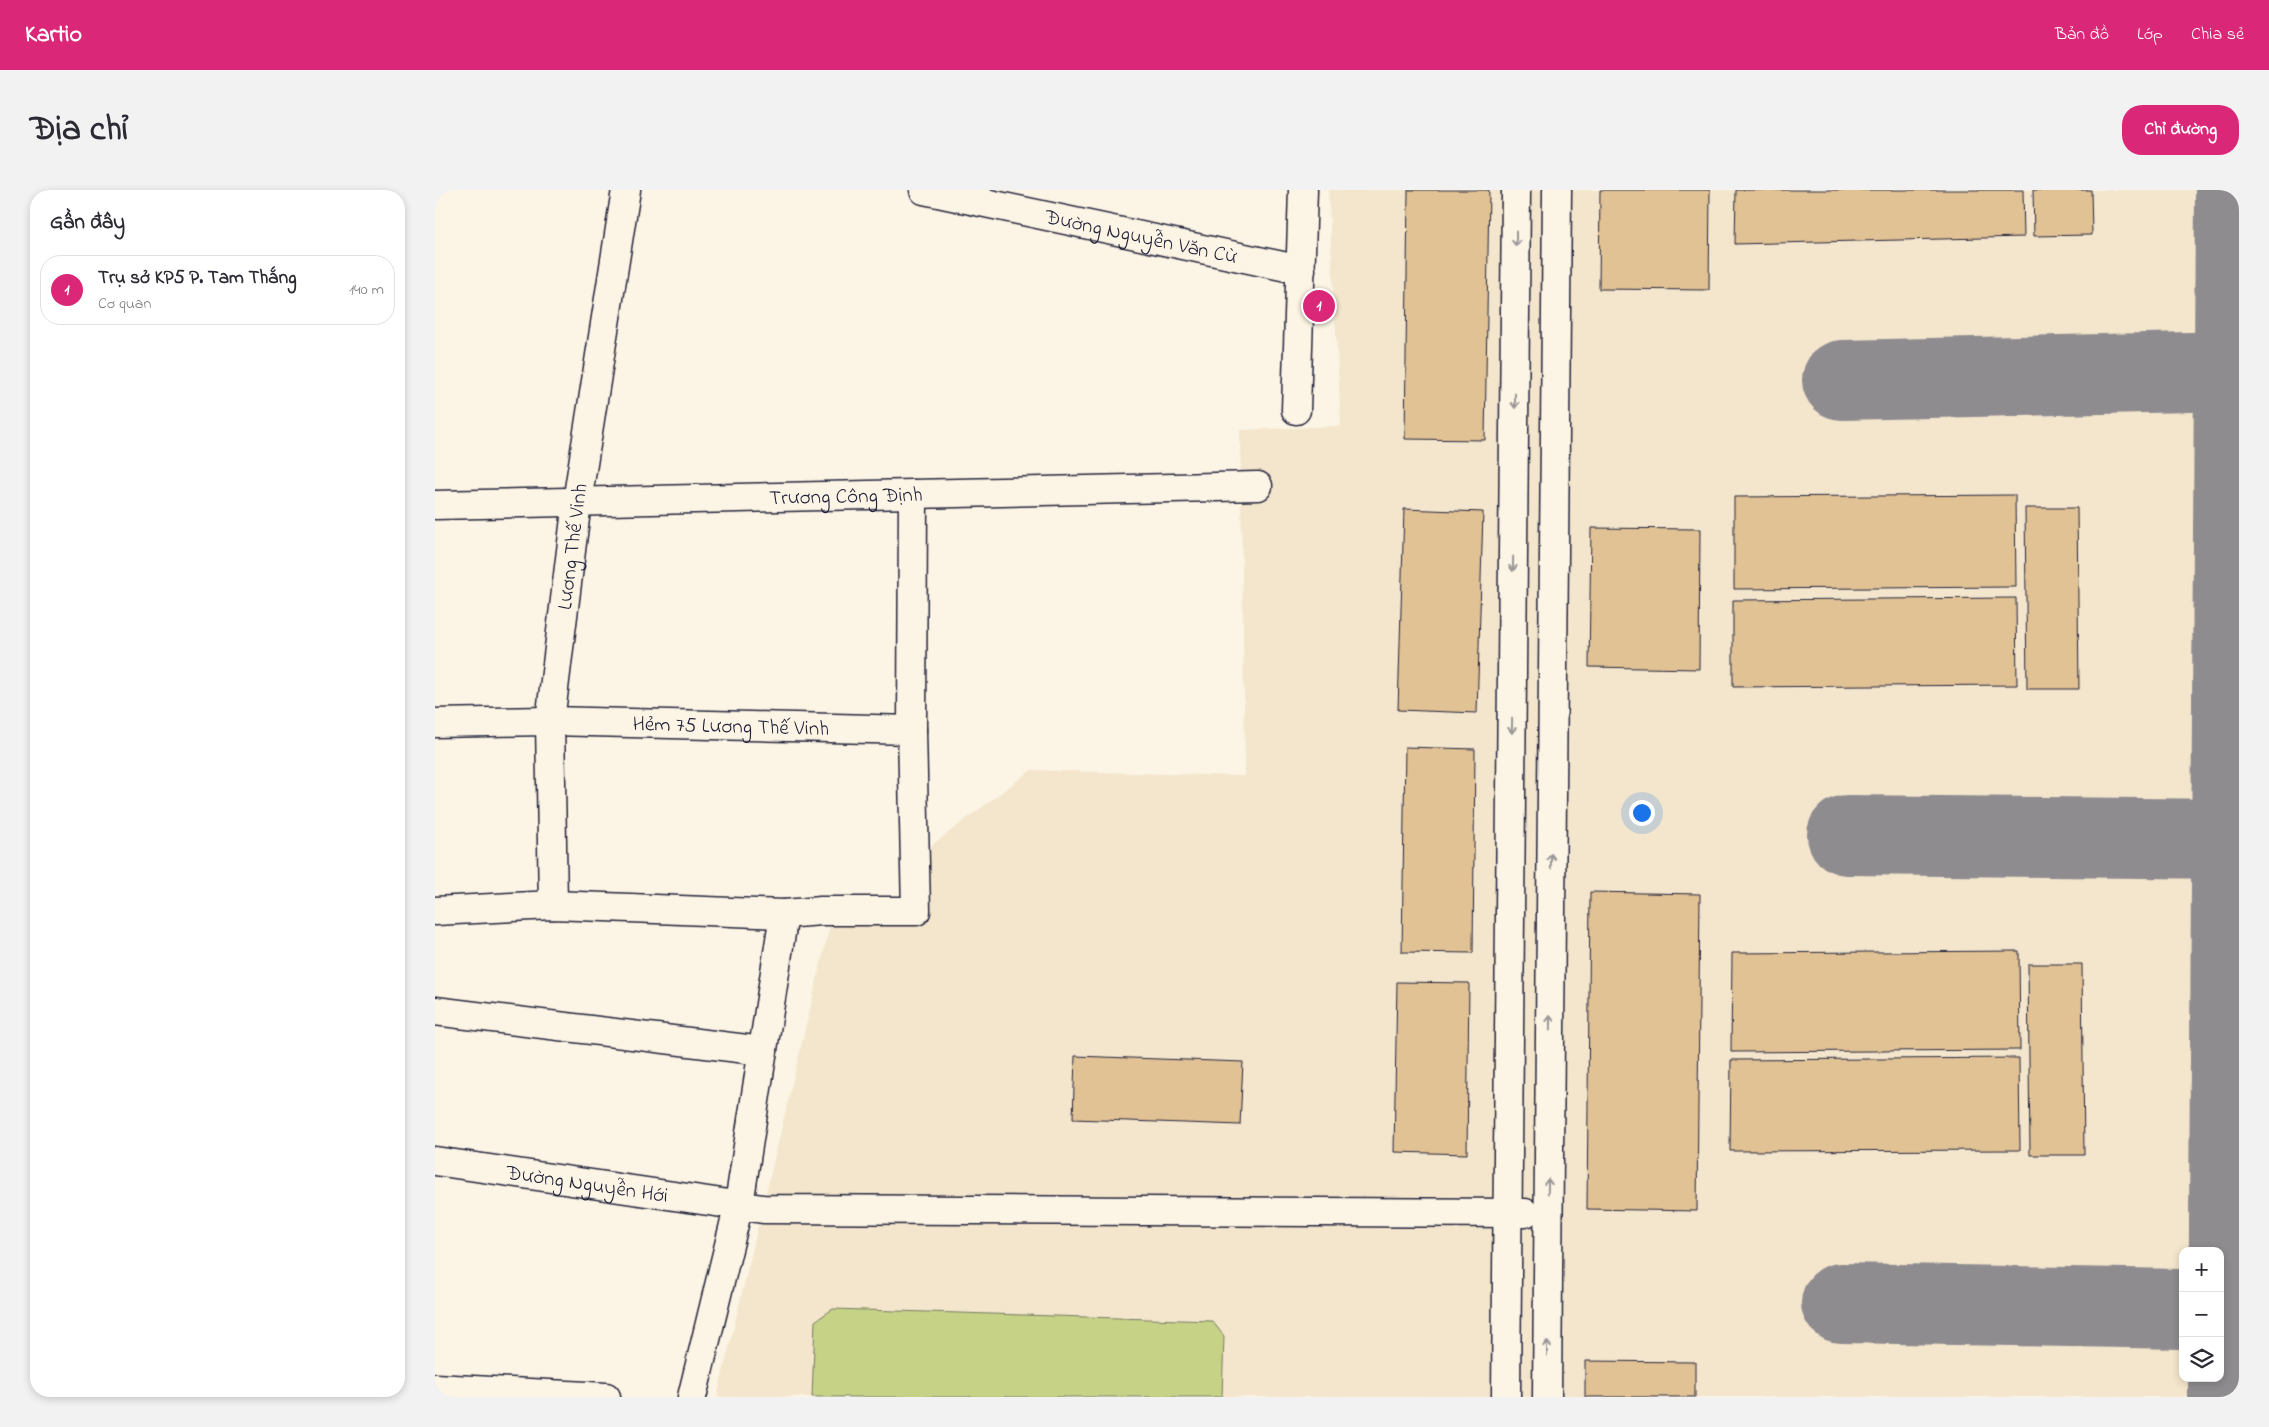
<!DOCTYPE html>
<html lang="vi">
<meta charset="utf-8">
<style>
:root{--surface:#fff;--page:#f2f2f3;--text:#2b2b33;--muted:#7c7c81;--line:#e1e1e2;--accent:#db2777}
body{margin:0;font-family:"Indie Flower",sans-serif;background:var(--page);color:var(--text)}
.controls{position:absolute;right:15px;bottom:15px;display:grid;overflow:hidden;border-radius:10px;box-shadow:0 2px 8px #0003}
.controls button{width:45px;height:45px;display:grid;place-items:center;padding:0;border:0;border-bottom:1px solid var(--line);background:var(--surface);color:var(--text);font:25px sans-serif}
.you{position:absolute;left:1206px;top:622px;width:18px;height:18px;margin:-12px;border:4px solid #fff;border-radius:50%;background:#1a73e8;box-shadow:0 0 0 8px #1a73e833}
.badge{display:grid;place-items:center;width:32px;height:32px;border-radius:50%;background:var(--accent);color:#fff;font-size:16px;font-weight:700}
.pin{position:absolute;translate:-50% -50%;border:2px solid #fff;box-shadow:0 1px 5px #0006}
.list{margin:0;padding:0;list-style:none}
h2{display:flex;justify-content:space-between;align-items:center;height:65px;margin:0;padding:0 20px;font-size:21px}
h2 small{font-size:16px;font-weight:400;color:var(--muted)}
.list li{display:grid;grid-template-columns:32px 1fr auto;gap:15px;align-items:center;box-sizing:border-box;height:70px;margin:0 10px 10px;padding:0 10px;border:1px solid var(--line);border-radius:20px}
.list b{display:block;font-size:19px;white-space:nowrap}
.list p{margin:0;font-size:16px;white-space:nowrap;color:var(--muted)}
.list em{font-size:16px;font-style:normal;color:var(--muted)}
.icon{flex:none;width:28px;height:28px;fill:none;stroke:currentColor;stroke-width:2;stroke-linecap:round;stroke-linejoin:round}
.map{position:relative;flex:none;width:1804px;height:1207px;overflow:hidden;border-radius:20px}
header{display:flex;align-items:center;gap:30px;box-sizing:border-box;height:70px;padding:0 25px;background:var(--accent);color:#fff}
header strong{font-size:24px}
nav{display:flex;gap:28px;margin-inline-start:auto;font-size:18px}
.intro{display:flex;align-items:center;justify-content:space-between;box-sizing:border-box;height:120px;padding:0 30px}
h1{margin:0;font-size:35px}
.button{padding:12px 22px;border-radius:20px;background:var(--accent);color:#fff;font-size:18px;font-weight:700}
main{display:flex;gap:30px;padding:0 30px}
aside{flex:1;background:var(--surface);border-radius:20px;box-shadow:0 2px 8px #0003}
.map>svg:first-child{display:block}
</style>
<header>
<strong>Kartio</strong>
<nav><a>Bản đồ</a><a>Lớp</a><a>Chia sẻ</a></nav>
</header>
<div class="intro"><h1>Địa chỉ</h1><a class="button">Chỉ đường</a></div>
<main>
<aside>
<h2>Gần đây<small></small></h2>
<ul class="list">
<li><span class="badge">1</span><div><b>Trụ sở KP5 P. Tam Thắng</b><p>Cơ quan</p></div><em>140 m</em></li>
</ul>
</aside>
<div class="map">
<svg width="1804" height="1207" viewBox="0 0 1804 1207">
<rect width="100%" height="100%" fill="#fcf5e5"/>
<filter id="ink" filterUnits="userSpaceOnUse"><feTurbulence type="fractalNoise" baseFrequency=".02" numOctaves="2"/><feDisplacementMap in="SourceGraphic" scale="10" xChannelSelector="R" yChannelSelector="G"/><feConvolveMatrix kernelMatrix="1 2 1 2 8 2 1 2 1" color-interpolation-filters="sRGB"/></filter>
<g filter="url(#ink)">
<path fill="#f4e6cd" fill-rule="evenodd" d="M 893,0 L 1804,0 L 1804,1207 L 282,1207 L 396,731 L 490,732 L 493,658 L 596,580 L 810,586 L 805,240 L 906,236 ZM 1748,1061 L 1785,1061 L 1785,1188 L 1748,1188 Z"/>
<path fill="#c6d387" stroke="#747a61" d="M 398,1119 L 777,1131 L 789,1146 L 787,1207 L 377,1207 L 380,1131 Z"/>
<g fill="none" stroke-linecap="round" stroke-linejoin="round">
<g stroke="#8f8c90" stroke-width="80">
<path d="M 1407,190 L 1799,181"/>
<path d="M 1412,645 L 1796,649"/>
<path d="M 1406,1113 L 1748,1119"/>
<path d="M 1793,1207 L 1800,0"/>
</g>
</g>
<g fill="#e1c294" stroke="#22223b">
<path d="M 973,0 L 1054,0 L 1050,250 L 970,249 Z"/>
<path d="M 1165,0 L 1275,0 L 1274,100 L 1164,99 Z"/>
<path d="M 1301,0 L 1588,0 L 1589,47 L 1300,54 Z"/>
<path d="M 1598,0 L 1656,0 L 1657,45 L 1599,46 Z"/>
<path d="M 1580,305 L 1581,397 L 1299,399 L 1299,307 Z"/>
<path d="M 1590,318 L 1642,318 L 1644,499 L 1592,499 Z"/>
<path d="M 969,319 L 1048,322 L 1042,523 L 963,520 Z"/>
<path d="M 1156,338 L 1265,339 L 1264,479 L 1154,477 Z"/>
<path d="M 1581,408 L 1582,495 L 1298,497 L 1298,410 Z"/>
<path d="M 970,557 L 1040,559 L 1038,763 L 967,762 Z"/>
<path d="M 1155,702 L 1265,704 L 1262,1021 L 1152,1019 Z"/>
<path d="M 1584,761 L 1585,860 L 1296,862 L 1297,763 Z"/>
<path d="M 1593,774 L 1647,774 L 1649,965 L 1595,965 Z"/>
<path d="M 962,792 L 1034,793 L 1032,964 L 959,962 Z"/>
<path d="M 640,866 L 808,872 L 805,935 L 638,929 Z"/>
<path d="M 1584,868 L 1585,960 L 1295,961 L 1296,870 Z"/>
<path d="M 1150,1171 L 1260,1172 L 1260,1207 L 1150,1207 Z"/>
</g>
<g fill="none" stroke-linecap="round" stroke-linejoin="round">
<g stroke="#22223b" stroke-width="31">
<g id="minor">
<path id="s1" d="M 489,0 L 866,80"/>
<path d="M 861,220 L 868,0"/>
<path id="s2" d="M 0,315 L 823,296"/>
<path id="s3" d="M 0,533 L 115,531 L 477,540"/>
<path id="s4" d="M 118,715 L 115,531 L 142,312 L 191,0"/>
<path d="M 0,721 L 118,715 L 349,724 L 386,721 L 481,721 L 477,540 L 478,304"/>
<path d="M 0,821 L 328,861"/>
<path id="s5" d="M 0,971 L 328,1019 L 1090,1023"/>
<path d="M 0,1198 L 171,1207"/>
<path d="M 257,1207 L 304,1014 L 349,724"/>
<path d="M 1071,1207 L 1081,0"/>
<path d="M 1112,1207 L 1122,0"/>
</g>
</g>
<use href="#minor" stroke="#fcf5e5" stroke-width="28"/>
</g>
<defs><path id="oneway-shaft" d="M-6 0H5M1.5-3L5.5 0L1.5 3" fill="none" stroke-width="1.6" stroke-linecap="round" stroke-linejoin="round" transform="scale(1.25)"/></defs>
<g stroke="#9a9698">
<use href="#oneway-shaft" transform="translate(1081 49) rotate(90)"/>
<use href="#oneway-shaft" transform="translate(1080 211) rotate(90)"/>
<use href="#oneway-shaft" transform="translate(1078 374) rotate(91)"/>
<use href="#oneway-shaft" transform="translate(1077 536) rotate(91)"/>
<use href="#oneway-shaft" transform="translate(1116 671) rotate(-89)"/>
<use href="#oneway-shaft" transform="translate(1115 833) rotate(-89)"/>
<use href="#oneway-shaft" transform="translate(1113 996) rotate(-89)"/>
<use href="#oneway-shaft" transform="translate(1112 1158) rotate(-90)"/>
</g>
</g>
<g text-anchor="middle" stroke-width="4" stroke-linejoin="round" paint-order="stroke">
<g font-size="21" fill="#22223b" stroke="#fcf5e5">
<text dy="7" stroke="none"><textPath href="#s1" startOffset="222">Đường Nguyễn Văn Cừ</textPath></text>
<text dy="7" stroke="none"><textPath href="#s2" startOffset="411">Trương Công Định</textPath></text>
<text dy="7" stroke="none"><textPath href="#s4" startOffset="360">Lương Thế Vinh</textPath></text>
<text dy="7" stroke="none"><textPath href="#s3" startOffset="296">Hẻm 75 Lương Thế Vinh</textPath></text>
<text dy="7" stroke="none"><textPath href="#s5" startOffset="154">Đường Nguyễn Hới</textPath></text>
</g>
</g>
</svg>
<div class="controls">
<button>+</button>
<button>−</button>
<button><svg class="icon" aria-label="layers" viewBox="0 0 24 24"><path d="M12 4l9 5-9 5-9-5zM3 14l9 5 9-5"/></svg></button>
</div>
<div class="you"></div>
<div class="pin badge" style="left:884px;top:116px">1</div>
</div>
</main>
